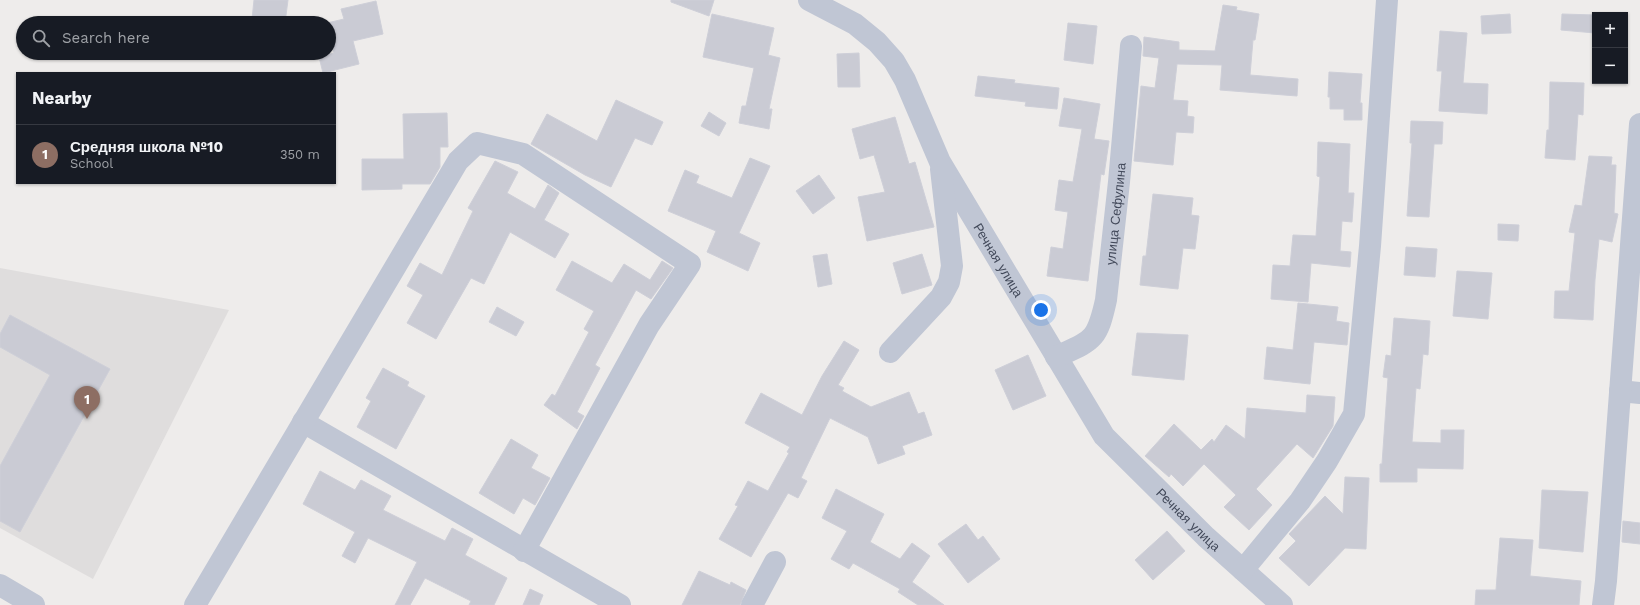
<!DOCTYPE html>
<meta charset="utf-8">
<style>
:root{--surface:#171b24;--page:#20242c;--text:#f1f3f6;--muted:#9ea1a6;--line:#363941;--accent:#2563eb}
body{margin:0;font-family:"Work Sans",sans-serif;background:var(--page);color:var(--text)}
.controls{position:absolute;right:12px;top:12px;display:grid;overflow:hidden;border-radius:0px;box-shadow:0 1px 3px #0004}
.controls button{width:36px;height:36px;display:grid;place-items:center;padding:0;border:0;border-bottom:1px solid var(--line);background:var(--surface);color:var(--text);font:20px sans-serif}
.you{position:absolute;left:1041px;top:310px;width:14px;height:14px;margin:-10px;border:3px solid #fff;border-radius:50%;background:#1a73e8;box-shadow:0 0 0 6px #1a73e833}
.badge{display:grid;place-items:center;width:26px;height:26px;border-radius:50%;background:var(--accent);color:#fff;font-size:13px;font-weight:700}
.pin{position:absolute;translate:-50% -33px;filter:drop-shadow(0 1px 2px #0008)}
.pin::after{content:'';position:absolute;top:21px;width:14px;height:12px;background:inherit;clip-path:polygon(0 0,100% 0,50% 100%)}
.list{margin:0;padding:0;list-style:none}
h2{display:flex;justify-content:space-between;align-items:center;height:52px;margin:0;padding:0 16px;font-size:17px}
h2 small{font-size:13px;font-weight:400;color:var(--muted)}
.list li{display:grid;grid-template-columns:26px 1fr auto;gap:12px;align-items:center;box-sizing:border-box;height:60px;padding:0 16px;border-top:1px solid var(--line)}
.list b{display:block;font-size:15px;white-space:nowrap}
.list p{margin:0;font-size:13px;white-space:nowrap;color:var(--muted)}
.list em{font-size:13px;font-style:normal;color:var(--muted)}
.icon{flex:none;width:22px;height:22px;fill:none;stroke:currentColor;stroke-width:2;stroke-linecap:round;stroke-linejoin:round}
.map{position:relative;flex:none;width:1640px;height:605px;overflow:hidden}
.search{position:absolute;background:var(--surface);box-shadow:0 1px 3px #0004;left:16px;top:16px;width:320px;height:44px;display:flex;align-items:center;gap:10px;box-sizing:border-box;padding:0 14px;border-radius:22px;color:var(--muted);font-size:15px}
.panel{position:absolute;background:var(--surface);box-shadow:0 1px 3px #0004;left:16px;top:72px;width:320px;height:112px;border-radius:0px}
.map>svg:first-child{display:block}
</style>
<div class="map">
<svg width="1640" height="605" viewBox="0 0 1640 605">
<rect width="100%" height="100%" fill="#eeeceb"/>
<path fill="#dfdddd" d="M 0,268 L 229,310 L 93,579 L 0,528 Z"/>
<g fill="#cacbd4" stroke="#cecfd8">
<path d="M 254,0 L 288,0 L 285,23 L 252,19 Z"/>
<path d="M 671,0 L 714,0 L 709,16 L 671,2 Z"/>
<path d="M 376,1 L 383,34 L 353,41 L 359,64 L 323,73 L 319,57 L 334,53 L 329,30 L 329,23 L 327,23 L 344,19 L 341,9 Z"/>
<path d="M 1223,5 L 1237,7 L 1236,10 L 1259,14 L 1255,40 L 1253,40 L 1250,75 L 1298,79 L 1297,96 L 1220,90 L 1222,65 L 1177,64 L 1173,100 L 1188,101 L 1187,116 L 1194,117 L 1193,133 L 1176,132 L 1173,165 L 1134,161 L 1141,86 L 1155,88 L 1159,58 L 1143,56 L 1144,37 L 1179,42 L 1179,50 L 1215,51 Z"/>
<path d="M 712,14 L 774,28 L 768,55 L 780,58 L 769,109 L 772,109 L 769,129 L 739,123 L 742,106 L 746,106 L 754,68 L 703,57 Z"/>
<path d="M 1510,14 L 1511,33 L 1482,34 L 1481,16 Z"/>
<path d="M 1562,14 L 1595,15 L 1595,33 L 1561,30 Z"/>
<path d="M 1068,23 L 1097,26 L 1093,64 L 1064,60 Z"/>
<path d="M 1440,31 L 1467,33 L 1463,83 L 1488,84 L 1487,114 L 1439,111 L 1442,71 L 1437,71 Z"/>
<path d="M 859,53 L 860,87 L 838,87 L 837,54 Z"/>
<path d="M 1329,72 L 1362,74 L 1360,103 L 1362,103 L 1362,120 L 1344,120 L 1344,109 L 1330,109 L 1330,97 L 1328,97 Z"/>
<path d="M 978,76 L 1015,80 L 1014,83 L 1059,88 L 1057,109 L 1025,106 L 1026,102 L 975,96 Z"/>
<path d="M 1550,82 L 1584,83 L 1583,115 L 1578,114 L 1575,160 L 1545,158 L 1547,130 L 1549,130 Z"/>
<path d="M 1064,98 L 1100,104 L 1094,139 L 1109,141 L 1104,175 L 1101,174 L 1088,281 L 1047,276 L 1051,247 L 1063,249 L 1068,212 L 1055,210 L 1059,180 L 1073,182 L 1082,129 L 1059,126 Z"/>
<path d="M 616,100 L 663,122 L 652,145 L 635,138 L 611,187 L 585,175 L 531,144 L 547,114 L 597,141 Z"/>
<path d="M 709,112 L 726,123 L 719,136 L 701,126 Z"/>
<path d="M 447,113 L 448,147 L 440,147 L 440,167 L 430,184 L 402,184 L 402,189 L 362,190 L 362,159 L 404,159 L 403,114 Z"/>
<path d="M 895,117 L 909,164 L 915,162 L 934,227 L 867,241 L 858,197 L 885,192 L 874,155 L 860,159 L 852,129 Z"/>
<path d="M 1411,121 L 1443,122 L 1442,144 L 1434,144 L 1429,217 L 1407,216 L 1412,143 L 1410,143 Z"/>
<path d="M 1318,142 L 1350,144 L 1348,193 L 1354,193 L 1352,222 L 1342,221 L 1340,251 L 1351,252 L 1350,267 L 1311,263 L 1308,302 L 1271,299 L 1273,265 L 1290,266 L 1293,235 L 1316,236 L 1320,177 L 1317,176 Z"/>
<path d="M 1589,156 L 1612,157 L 1611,165 L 1616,165 L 1614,213 L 1618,214 L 1612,242 L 1599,239 L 1595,280 L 1593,320 L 1554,318 L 1555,291 L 1569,291 L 1575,233 L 1569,232 L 1575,205 L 1582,206 Z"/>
<path d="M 750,158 L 770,166 L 739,233 L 760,243 L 748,271 L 707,252 L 716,231 L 668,211 L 685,170 L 699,176 L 696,183 L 732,198 Z"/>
<path d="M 495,161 L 518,172 L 507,193 L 535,209 L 548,185 L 559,193 L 544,220 L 569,234 L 555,258 L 510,232 L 484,284 L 471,278 L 436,339 L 407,323 L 423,295 L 407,286 L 420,263 L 442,275 L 473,211 L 468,208 Z"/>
<path d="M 819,175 L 835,198 L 813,214 L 796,191 Z"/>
<path d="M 1153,194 L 1193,198 L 1191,215 L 1199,216 L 1195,249 L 1183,248 L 1178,289 L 1140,285 L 1143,256 L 1146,256 Z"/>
<path d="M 1498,224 L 1519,225 L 1518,241 L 1498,240 Z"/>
<path d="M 1406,247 L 1437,249 L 1435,277 L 1404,275 Z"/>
<path d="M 827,254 L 832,284 L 818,287 L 813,256 Z"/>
<path d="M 922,254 L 932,285 L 902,294 L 893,263 Z"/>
<path d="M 572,261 L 612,283 L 624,264 L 650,280 L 662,261 L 673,268 L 651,299 L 636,290 L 595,365 L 600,368 L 577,412 L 584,416 L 577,429 L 544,405 L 552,394 L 555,396 L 589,332 L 584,329 L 594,311 L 556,290 Z"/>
<path d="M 1457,271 L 1492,273 L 1488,319 L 1453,316 Z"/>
<path d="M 1298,303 L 1338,307 L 1336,321 L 1349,323 L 1347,345 L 1314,342 L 1310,384 L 1264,379 L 1267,347 L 1293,350 Z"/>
<path d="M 497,307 L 524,322 L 516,336 L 489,322 Z"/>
<path d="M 10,315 L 110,369 L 20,532 L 0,521 L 0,466 L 50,375 L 0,347 L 0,334 Z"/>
<path d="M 1394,318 L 1430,321 L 1428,355 L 1423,354 L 1420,389 L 1416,388 L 1412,442 L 1441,443 L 1441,430 L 1464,430 L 1463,469 L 1417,468 L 1417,482 L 1380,482 L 1380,464 L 1382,464 L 1388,378 L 1383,377 L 1386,355 L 1391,356 Z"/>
<path d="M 1137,333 L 1188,335 L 1184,380 L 1132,375 Z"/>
<path d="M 844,341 L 859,350 L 838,385 L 844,388 L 842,391 L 871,407 L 909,392 L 918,414 L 924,412 L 932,435 L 902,446 L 905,454 L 878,464 L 868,437 L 830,418 L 801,478 L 807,481 L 798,498 L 788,493 L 751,557 L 719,539 L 738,506 L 735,505 L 748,481 L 768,491 L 789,453 L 787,452 L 790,447 L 745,423 L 761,393 L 802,415 L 822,376 Z"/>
<path d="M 1028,355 L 1046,396 L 1013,410 L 995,370 Z"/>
<path d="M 383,368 L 409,382 L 407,386 L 425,396 L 396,449 L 357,427 L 371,401 L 366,398 Z"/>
<path d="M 1307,395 L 1335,397 L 1333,426 L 1313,458 L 1297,444 L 1256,489 L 1272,505 L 1249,530 L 1224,507 L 1236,495 L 1204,464 L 1183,486 L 1171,474 L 1169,477 L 1145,456 L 1174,424 L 1201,450 L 1212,439 L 1214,442 L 1226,425 L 1245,439 L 1247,408 L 1306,413 Z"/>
<path d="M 511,439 L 538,455 L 531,468 L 550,478 L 535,505 L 523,498 L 514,514 L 479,493 Z"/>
<path d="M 320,471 L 355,490 L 361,480 L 391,496 L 383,510 L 445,541 L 452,528 L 473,539 L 465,555 L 507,578 L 494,605 L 469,605 L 471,601 L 425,578 L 410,605 L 395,605 L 417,562 L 368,538 L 355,563 L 342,556 L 355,532 L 303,504 Z"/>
<path d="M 1345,477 L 1369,478 L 1366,549 L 1345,548 L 1309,586 L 1279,558 L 1296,541 L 1289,534 L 1325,496 L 1343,514 Z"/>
<path d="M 836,489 L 884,514 L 870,542 L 900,559 L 912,543 L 930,556 L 912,582 L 944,605 L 918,605 L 898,592 L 900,589 L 853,563 L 849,569 L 831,559 L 847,531 L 822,518 Z"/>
<path d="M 1542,490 L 1588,492 L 1583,552 L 1539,548 Z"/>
<path d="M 1623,521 L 1640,523 L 1640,544 L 1622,542 Z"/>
<path d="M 966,524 L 978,540 L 983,536 L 1000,559 L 968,583 L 938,544 Z"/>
<path d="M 1167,531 L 1185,551 L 1153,580 L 1135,560 Z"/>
<path d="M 1500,538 L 1533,540 L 1530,576 L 1581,581 L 1579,605 L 1475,605 L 1476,590 L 1496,590 Z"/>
<path d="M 699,571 L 730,585 L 731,582 L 746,590 L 740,605 L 682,605 Z"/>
<path d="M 530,589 L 543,595 L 539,605 L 523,605 Z"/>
</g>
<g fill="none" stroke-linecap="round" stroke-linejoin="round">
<g stroke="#c0c6d4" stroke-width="22">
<path id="s1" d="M 809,0 L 855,24 L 877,42 L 894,61 L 905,80 L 940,162 L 1104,436 L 1206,537 L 1282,605"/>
<path d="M 890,352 L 941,297 L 949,282 L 952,266 L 941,169"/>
<path id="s2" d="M 1056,357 C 1093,340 1097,341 1106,300 L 1119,182 L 1131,46"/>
<path d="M 1620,391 L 1640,393"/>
<path d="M 303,422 L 620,605"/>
<path d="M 1243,570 L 1300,501 L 1327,461 L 1354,414 L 1370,246 L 1387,0"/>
<path d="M 0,585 L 34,605"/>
<path d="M 195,605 L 458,161 L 477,143 L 523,154 L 690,264 L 649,325 L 524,551"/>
<path d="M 752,605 L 775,562"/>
<path d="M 1603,605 L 1606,581 L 1640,124"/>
</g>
</g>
<g text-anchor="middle" stroke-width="3" stroke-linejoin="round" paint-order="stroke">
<g font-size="13" fill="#42495a" stroke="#fff">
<text dy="5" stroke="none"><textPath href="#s2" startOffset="168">улица Сефулина</textPath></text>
<text dy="5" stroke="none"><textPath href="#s1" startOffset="331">Речная улица</textPath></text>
<text dy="5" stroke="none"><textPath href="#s1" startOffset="655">Речная улица</textPath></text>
</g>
</g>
</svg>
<div class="controls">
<button>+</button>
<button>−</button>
</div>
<div class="you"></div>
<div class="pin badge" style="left:87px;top:419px;background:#8d6e63">1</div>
<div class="search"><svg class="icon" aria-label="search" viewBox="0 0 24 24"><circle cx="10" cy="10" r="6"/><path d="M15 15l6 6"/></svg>Search here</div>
<section class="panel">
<h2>Nearby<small></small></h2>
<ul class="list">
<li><span class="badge" style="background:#8d6e63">1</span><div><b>Средняя школа №10</b><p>School</p></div><em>350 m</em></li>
</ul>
</section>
</div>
